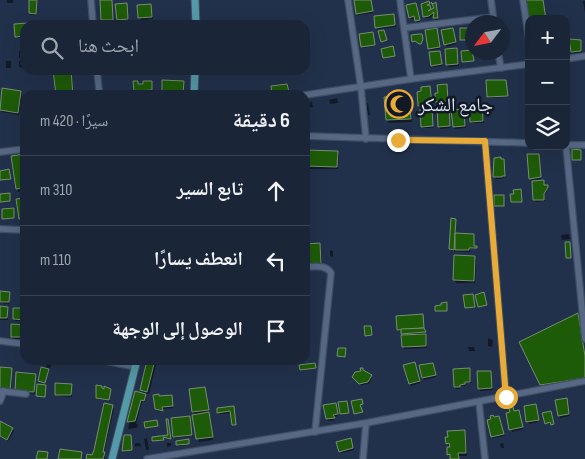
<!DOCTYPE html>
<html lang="ar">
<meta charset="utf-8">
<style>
:root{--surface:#1a2538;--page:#232d40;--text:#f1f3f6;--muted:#9fa5ae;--line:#384253}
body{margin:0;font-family:"Sofia Sans Condensed","Noto Naskh Arabic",sans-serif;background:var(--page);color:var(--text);direction:rtl}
.controls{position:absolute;right:15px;top:15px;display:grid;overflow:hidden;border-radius:10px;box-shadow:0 5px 20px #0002}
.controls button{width:45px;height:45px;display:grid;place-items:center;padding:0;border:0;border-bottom:1px solid var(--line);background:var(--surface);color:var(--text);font:25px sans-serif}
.compass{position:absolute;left:465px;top:15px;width:45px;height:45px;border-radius:50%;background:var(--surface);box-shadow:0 5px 20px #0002;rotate:238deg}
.stop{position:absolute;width:15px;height:15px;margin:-11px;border:4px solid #e8ab37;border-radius:50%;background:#fff}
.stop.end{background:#e8ab37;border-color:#fff;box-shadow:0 1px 5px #0008}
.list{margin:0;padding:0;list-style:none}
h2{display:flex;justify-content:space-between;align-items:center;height:65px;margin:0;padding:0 20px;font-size:21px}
h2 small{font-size:16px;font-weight:400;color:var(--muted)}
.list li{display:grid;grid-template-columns:32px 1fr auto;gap:15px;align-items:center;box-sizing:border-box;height:70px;padding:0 20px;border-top:1px solid var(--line)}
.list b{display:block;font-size:19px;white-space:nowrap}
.list em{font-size:16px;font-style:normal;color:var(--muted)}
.icon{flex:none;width:28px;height:28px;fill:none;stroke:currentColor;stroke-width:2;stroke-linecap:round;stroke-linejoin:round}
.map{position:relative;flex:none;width:585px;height:459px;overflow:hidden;direction:ltr}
.search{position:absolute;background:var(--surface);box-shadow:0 5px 20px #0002;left:20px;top:20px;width:290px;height:55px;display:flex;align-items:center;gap:12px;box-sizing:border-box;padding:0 18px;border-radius:15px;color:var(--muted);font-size:19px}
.panel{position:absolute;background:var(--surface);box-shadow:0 5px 20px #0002;left:20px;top:90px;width:290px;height:275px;border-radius:15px;direction:rtl}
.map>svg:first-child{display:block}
</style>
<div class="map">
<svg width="585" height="459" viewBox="0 0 585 459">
<rect width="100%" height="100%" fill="#22314b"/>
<g fill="#0007">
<rect x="7" y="0" width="6" height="3"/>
<path d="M 30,0 L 38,0 L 36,15 L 31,15 L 30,13 Z"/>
<path d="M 362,0 L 370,0 L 373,13 L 358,15 L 357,13 Z"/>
<path d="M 111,1 L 113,21 L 103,22 L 102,20 Z"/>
<path d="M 583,1 L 585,1 L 585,13 Z"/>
<path d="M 126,4 L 129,21 L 119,22 L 118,20 Z"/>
<path d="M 430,4 L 431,11 L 436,6 L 438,20 L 436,20 L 435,14 L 430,18 L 425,18 L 424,16 L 423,5 Z"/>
<path d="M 150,5 L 153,19 L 141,20 L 139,6 Z"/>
<path d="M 417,6 L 420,22 L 417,23 L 416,18 L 411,19 L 410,17 Z"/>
<path d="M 393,15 L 396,27 L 378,29 L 377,27 Z"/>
<path d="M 16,25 L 27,25 L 25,25 L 25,38 L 18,38 Z"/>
<path d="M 454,31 L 456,44 L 447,47 L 446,45 Z"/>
<path d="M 437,32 L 440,49 L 430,50 L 429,49 Z"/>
<path d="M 372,33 L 375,46 L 363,48 L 362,46 Z"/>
<rect x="20" y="41" width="5" height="7"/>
<path d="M 580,41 L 582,53 L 574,53 L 572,51 Z"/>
<path d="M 19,51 L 23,51 L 24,58 L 19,58 Z"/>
<path d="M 439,52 L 442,66 L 433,67 L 432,65 Z"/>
<path d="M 457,52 L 459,66 L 449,67 L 447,65 Z"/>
<rect x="6" y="61" width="5" height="7"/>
<path d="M 19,61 L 24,61 L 24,68 L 19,67 Z"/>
<path d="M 55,70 L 71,70 L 74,95 L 57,95 Z"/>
<path d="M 506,81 L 508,97 L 489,98 L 488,96 Z"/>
<path d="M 137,82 L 139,85 L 151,82 L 153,92 L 136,93 L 135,91 Z"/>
<path d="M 447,85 L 449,103 L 438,103 L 437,101 Z"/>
<path d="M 287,86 L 288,93 L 274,95 L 273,87 Z"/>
<path d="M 430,87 L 432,107 L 430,107 L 432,111 L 433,128 L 423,128 L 419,93 Z"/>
<path d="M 3,89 L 20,92 L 22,95 L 19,115 L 2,112 L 0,109 Z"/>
<path d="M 409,97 L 410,100 L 412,122 L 389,123 L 387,120 Z"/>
<path d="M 337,98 L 338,103 L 330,104 L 329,100 Z"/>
<path d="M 312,102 L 313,107 L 305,108 L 305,103 Z"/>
<path d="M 368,103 L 370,115 L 368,115 L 366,104 Z"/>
<path d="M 482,104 L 484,123 L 472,123 L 471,121 Z"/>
<path d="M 449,110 L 450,128 L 440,129 L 439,127 Z"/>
<path d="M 463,110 L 466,128 L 455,129 L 454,127 Z"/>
<path d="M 337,152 L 339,155 L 338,169 L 308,169 L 306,166 Z"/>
<path d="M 25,155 L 25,191 L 18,192 L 12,157 Z"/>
<path d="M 538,156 L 541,179 L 532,180 L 531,178 Z"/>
<path d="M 504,162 L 505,177 L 502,178 L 502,179 L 496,179 L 495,177 Z"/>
<path d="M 543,181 L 544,186 L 547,186 L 548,188 L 544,197 L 545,201 L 536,202 L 534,200 Z"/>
<path d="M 455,220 L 456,234 L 474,235 L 474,249 L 470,249 L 470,252 L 452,251 L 450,249 Z"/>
<path d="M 305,224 L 307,224 L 309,227 L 309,245 L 319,244 L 321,247 L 322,266 L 310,261 L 305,261 Z"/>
<path d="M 569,234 L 570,239 L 562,240 L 561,235 Z"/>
<path d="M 330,250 L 333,251 L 333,257 L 330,256 Z"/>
<path d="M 474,257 L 476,260 L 475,283 L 456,283 L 455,280 Z"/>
<path d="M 0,292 L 9,293 L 9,304 L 0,303 Z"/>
<path d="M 0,308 L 7,308 L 8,320 L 0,320 Z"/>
<path d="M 25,309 L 25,321 L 15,321 L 14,319 Z"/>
<path d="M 422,316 L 427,348 L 404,349 L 402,336 L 404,336 L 402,331 L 399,331 L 398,329 Z"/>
<path d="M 579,318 L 585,354 L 585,381 L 543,388 L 520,342 Z"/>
<path d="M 25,326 L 25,339 L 13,339 L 12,337 Z"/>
<path d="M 488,338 L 493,340 L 492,347 L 488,346 Z"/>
<path d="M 468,347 L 474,347 L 475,351 L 469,351 Z"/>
<path d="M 45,360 L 52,360 L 50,368 L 46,367 Z"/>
<path d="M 148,360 L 157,360 L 149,394 L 144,393 L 146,397 L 145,402 L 142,402 L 136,424 L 138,424 L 137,428 L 128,429 L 136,393 L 144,395 L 141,390 Z"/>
<path d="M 433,364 L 436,377 L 424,380 L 423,378 Z"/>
<path d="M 415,365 L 420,383 L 411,386 L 410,384 Z"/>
<path d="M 0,368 L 11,369 L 12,371 L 11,392 Z"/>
<path d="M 469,370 L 471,383 L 465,383 L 465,386 L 460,386 L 460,389 L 456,389 L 455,387 Z"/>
<path d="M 363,372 L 372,378 L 369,384 L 361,385 L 355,379 Z"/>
<path d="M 491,372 L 493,390 L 480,391 L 479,389 Z"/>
<path d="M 35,375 L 35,394 L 17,392 Z"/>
<path d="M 71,385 L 72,397 L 57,396 L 56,394 Z"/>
<path d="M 102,387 L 103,389 L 107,388 L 110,390 L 110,401 L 98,399 L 97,397 Z"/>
<path d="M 205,388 L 209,412 L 207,412 L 210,416 L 213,440 L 199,442 L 193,416 L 195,415 L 193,412 Z"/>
<path d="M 159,398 L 172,398 L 173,408 L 162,409 L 163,412 L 157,411 L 156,409 Z"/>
<path d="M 567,402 L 570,416 L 560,418 L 559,416 Z"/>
<path d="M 112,406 L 114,409 L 104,453 L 105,459 L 88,459 L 92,457 Z"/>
<path d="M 325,406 L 337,406 L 338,416 L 333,417 L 335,420 L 328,421 Z"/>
<path d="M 535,406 L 538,422 L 529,424 L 528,422 Z"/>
<path d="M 233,407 L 234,409 L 236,426 L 233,425 L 232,413 L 220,414 L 219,413 Z"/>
<path d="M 513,408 L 514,412 L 519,411 L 520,413 L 523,429 L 512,432 L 511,413 Z"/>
<path d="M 190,417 L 193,436 L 175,438 L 174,437 Z"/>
<path d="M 499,417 L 504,436 L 493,438 L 492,437 Z"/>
<path d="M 0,425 L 13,429 L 14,431 L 8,441 L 0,437 Z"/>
<path d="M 464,431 L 466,434 L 467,456 L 459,456 L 459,459 L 451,459 L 449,454 L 450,448 L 447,443 Z"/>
<path d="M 147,438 L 149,450 L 146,450 L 144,439 Z"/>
<path d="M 177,442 L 189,442 L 189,445 L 178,446 Z"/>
<path d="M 351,442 L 354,450 L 341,453 L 340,451 Z"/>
<path d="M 135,443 L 140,443 L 142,449 L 140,446 L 135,447 Z"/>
<path d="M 167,443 L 171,443 L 171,446 L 167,447 Z"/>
<path d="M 503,443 L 504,448 L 501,448 L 500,444 Z"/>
</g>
<g fill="#1e5b08" stroke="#768e71">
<path d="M 29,0 L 37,0 L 36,14 L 29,13 Z"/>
<path d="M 100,0 L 112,0 L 113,20 L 101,20 Z"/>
<path d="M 354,0 L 371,0 L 373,11 L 356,14 Z"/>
<path d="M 526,0 L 543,0 L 546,19 L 529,19 Z"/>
<path d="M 429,1 L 430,4 L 427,5 L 430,5 L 431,9 L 428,11 L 434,8 L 431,2 L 433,4 L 436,2 L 438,18 L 433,18 L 434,12 L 429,16 L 423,17 L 421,4 Z"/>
<path d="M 127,3 L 128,19 L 117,20 L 115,4 Z"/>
<path d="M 416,3 L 420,20 L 415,21 L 414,16 L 409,18 L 406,5 Z"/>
<path d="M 151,4 L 152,17 L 138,18 L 137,5 Z"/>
<path d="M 394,14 L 395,25 L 375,28 L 374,16 Z"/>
<path d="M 28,23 L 28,25 L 25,25 L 25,36 L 15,37 L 14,24 Z"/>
<path d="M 437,28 L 440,47 L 428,49 L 425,30 Z"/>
<path d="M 453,28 L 456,42 L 444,45 L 441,30 Z"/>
<rect x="460" y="28" width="10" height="12"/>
<path d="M 384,30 L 387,40 L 381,42 L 378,31 Z"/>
<path d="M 373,32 L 375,45 L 361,47 L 359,34 Z"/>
<path d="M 419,34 L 422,34 L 423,39 L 421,44 L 419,44 L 415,41 L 412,42 L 411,35 Z"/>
<path d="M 569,39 L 581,40 L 581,51 L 571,52 Z"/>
<path d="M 393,46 L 395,56 L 383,58 L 381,49 Z"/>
<path d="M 457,48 L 458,64 L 446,65 L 445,49 Z"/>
<path d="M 472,50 L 474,61 L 462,62 L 461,51 Z"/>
<path d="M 440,51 L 442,64 L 431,66 L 429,52 Z"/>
<path d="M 53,70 L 71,70 L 73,95 L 56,95 Z"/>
<path d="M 162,80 L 184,81 L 183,95 L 162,95 Z"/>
<path d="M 486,80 L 506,80 L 508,96 L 487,97 Z"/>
<path d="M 133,81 L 138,81 L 138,84 L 143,84 L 143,81 L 152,81 L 152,90 L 134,91 Z"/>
<path d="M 287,84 L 289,92 L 272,94 L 271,86 Z"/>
<path d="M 447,84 L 448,101 L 435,102 L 435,93 L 438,93 L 437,85 Z"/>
<path d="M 430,86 L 432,105 L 418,106 L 417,92 L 421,91 L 421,87 Z"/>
<path d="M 2,88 L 21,91 L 18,113 L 0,110 Z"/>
<path d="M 409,96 L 411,119 L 386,120 L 384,97 Z"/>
<path d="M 482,103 L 483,121 L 470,122 L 469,104 Z"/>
<path d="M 449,106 L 450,126 L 438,127 L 437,107 Z"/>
<path d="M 432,108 L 433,126 L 421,127 L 420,109 Z"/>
<path d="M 464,109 L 465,126 L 453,127 L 451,110 Z"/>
<path d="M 572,149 L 581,150 L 581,160 L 572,160 Z"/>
<path d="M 305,150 L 338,151 L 337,167 L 305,166 Z"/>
<path d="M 25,154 L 25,188 L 16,189 L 11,156 Z"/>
<path d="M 527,154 L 539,154 L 541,177 L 529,179 Z"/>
<path d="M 501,157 L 501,159 L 504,159 L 505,176 L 502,176 L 502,177 L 493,177 L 494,158 Z"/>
<path d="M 9,169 L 11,179 L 0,180 L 0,171 Z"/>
<path d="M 544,180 L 544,185 L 548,185 L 548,187 L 544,194 L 544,200 L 533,200 L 532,181 Z"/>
<path d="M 521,189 L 522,202 L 511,202 L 510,194 L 514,194 L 513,190 Z"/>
<path d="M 10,193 L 10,201 L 0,202 L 0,194 Z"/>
<rect x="494" y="195" width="10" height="11"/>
<path d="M 25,198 L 25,218 L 19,219 L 16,199 Z"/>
<path d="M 14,208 L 14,218 L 2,219 L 2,209 Z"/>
<path d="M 451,218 L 456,219 L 454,250 L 449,249 Z"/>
<path d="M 455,233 L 474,234 L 474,246 L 477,246 L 477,248 L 469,248 L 469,250 L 455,250 Z"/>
<path d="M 565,242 L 570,242 L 571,258 L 566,258 Z"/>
<path d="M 320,243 L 321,264 L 309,264 L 308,259 L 305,259 L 305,244 Z"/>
<path d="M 454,255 L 475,256 L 474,281 L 453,280 Z"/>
<path d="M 0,291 L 10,292 L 9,302 L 0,302 Z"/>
<path d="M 484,292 L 487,305 L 478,307 L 475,295 Z"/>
<path d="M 473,294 L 475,307 L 465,308 L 463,295 Z"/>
<path d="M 447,302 L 447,311 L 435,311 L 435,306 L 441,305 L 441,303 Z"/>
<path d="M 0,306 L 8,307 L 7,318 L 0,318 Z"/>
<path d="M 13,308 L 25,308 L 25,320 L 13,319 Z"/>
<path d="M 578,313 L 585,356 L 585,378 L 540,385 L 519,342 Z"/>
<path d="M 423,314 L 424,328 L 397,330 L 396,316 Z"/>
<path d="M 11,324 L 25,325 L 25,337 L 11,337 Z"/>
<path d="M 364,326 L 371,326 L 372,335 L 365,336 Z"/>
<path d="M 424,328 L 426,332 L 401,334 L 401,329 Z"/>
<path d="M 426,334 L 426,346 L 402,347 L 401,335 Z"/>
<path d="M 338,348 L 346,348 L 345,357 L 337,356 Z"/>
<path d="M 147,360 L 155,360 L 147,392 L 140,390 Z"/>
<path d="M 415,362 L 420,381 L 409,384 L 403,365 Z"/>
<path d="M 315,363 L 316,368 L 300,370 L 299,365 Z"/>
<path d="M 433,363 L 436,375 L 422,378 L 419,365 Z"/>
<path d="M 0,367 L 12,368 L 10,391 L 0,390 Z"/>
<path d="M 41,367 L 49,369 L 45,383 L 38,381 Z"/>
<path d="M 360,368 L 363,368 L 363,370 L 372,375 L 368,382 L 359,384 L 352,377 L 355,372 L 361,371 Z"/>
<path d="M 470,368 L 470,382 L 465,382 L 465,384 L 460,385 L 460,387 L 454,387 L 453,369 Z"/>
<path d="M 477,371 L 491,371 L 492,388 L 478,389 Z"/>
<path d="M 16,372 L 36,374 L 34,392 L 15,391 Z"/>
<path d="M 55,383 L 72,384 L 71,395 L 55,395 Z"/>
<path d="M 37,384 L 46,385 L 45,397 L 36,396 Z"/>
<path d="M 96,385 L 102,386 L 102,388 L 104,389 L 104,386 L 111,389 L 109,400 L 96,398 Z"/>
<path d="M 205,387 L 209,410 L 192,412 L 189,389 Z"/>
<path d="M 135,391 L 146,394 L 144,401 L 141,400 L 135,421 L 127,422 Z"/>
<path d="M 159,394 L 159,396 L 172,395 L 173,406 L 162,407 L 163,411 L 155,409 L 153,395 Z"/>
<path d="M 567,398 L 569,414 L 558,416 L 555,400 Z"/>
<path d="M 362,399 L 363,404 L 360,405 L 363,412 L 354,414 L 351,401 Z"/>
<path d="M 347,401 L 349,413 L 340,414 L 338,402 Z"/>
<path d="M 104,403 L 113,405 L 103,452 L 105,452 L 103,459 L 86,459 L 87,454 L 92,455 L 94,450 Z"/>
<path d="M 336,403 L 338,414 L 333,415 L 335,418 L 326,419 L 323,405 Z"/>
<path d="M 536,404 L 539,420 L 526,422 L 524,406 Z"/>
<path d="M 234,406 L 236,425 L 232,425 L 230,411 L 217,413 L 217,408 Z"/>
<path d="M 513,407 L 514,411 L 519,410 L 523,427 L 509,430 L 506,413 L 510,412 L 509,408 Z"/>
<path d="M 551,411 L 554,424 L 551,425 L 550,422 L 545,424 L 542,413 Z"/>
<path d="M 209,412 L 213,437 L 196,439 L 192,415 Z"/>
<path d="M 493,415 L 494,417 L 499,416 L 504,434 L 491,437 L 487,420 L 491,419 L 490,416 Z"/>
<path d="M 190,416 L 192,435 L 173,437 L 171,418 Z"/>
<path d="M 166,419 L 168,419 L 171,439 L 163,437 L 164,440 L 152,441 L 152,437 L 168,435 Z"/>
<path d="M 157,420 L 158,426 L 145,428 L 144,422 Z"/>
<path d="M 0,421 L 13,428 L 7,440 L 0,436 Z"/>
<path d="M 465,430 L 466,453 L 458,453 L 459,459 L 450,459 L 450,454 L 447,455 L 447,447 L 450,447 L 449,443 L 446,444 L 445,437 L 448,437 L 447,431 Z"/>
<path d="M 124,435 L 131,435 L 132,450 L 122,451 Z"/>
<path d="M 351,438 L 353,448 L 339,452 L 336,442 Z"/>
<path d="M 189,439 L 189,444 L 176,445 L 176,441 Z"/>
<path d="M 60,449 L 82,452 L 81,459 L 58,459 Z"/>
<path d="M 38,451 L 48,452 L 47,459 L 36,459 Z"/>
</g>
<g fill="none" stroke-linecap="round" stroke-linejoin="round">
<g stroke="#404e63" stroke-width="8">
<g id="minor">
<path d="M 91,0 L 93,25"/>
<path d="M 348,0 L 361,88 L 366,139"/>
<path d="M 400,0 L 411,79"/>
<path d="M 491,0 L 494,22"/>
<path d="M 523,0 L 529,40"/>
<path d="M 404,28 L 493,17"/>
<path d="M 498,52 L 501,68"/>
<path d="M 566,59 L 585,56"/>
<path d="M 97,70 L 99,90"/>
<path d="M 305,95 L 411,79 L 529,64"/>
<path d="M 305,136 L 529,143"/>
<path d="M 485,141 L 506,397"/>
<path d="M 566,145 L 585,145"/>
<path d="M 566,146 L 585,339"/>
<path d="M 0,152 L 25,149"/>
<path d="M 0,229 L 25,230"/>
<path d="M 305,267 C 314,267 326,264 331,273 L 315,432"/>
<path d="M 0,341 L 25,344"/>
<path d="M 102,360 L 135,367"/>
<path d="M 0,391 L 26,394"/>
<path d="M 0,401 L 4,391"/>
<path d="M 479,402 L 485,459"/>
<path d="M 147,459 L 366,423 L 585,381"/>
<path d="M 363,459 L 366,423"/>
</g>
</g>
<g stroke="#404e63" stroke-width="9">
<g id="major">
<path d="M 195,0 L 196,25"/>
<path d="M 194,95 L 195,70"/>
<path d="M 112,459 L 137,360"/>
</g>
</g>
<use href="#minor" stroke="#566884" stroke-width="5.5"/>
<use href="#major" stroke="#5499a7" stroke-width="7"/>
</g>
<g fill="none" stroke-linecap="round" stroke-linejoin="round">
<path stroke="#e8ab37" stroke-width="6" d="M 398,140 L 485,141 L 506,397"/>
</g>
<defs>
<g id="mosque-ring" transform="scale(1.4375)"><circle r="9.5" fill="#121925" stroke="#e8ab37" stroke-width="1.5"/><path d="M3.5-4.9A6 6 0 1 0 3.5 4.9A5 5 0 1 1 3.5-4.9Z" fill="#e8ab37"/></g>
</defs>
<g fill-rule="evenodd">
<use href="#mosque-ring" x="399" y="104"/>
</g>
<g text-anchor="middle" stroke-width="5" stroke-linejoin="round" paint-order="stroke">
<g font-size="19" fill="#dbe6f6" stroke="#121925" text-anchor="start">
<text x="418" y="111">جامع الشكر</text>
</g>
</g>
</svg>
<div class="controls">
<button>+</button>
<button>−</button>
<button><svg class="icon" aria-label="layers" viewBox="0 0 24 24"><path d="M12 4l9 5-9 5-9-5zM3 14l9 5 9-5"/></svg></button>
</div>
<svg class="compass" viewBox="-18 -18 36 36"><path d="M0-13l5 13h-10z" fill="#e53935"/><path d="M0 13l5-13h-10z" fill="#9fa5ae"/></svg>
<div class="stop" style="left:506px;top:397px"></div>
<div class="stop end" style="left:398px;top:140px"></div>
<div class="search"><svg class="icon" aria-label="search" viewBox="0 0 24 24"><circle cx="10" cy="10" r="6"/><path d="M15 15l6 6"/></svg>ابحث هنا</div>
<section class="panel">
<h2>6 دقيقة<small>سيرًا · 420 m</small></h2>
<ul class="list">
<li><svg class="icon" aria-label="ahead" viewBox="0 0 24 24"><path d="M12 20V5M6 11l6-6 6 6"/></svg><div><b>تابع السير</b></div><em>310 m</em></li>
<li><svg class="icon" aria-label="left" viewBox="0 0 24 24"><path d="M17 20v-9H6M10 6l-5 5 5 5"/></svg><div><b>انعطف يسارًا</b></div><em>110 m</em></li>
<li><svg class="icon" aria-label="arrive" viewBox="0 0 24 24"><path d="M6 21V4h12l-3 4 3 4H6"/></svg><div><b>الوصول إلى الوجهة</b></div></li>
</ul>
</section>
</div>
